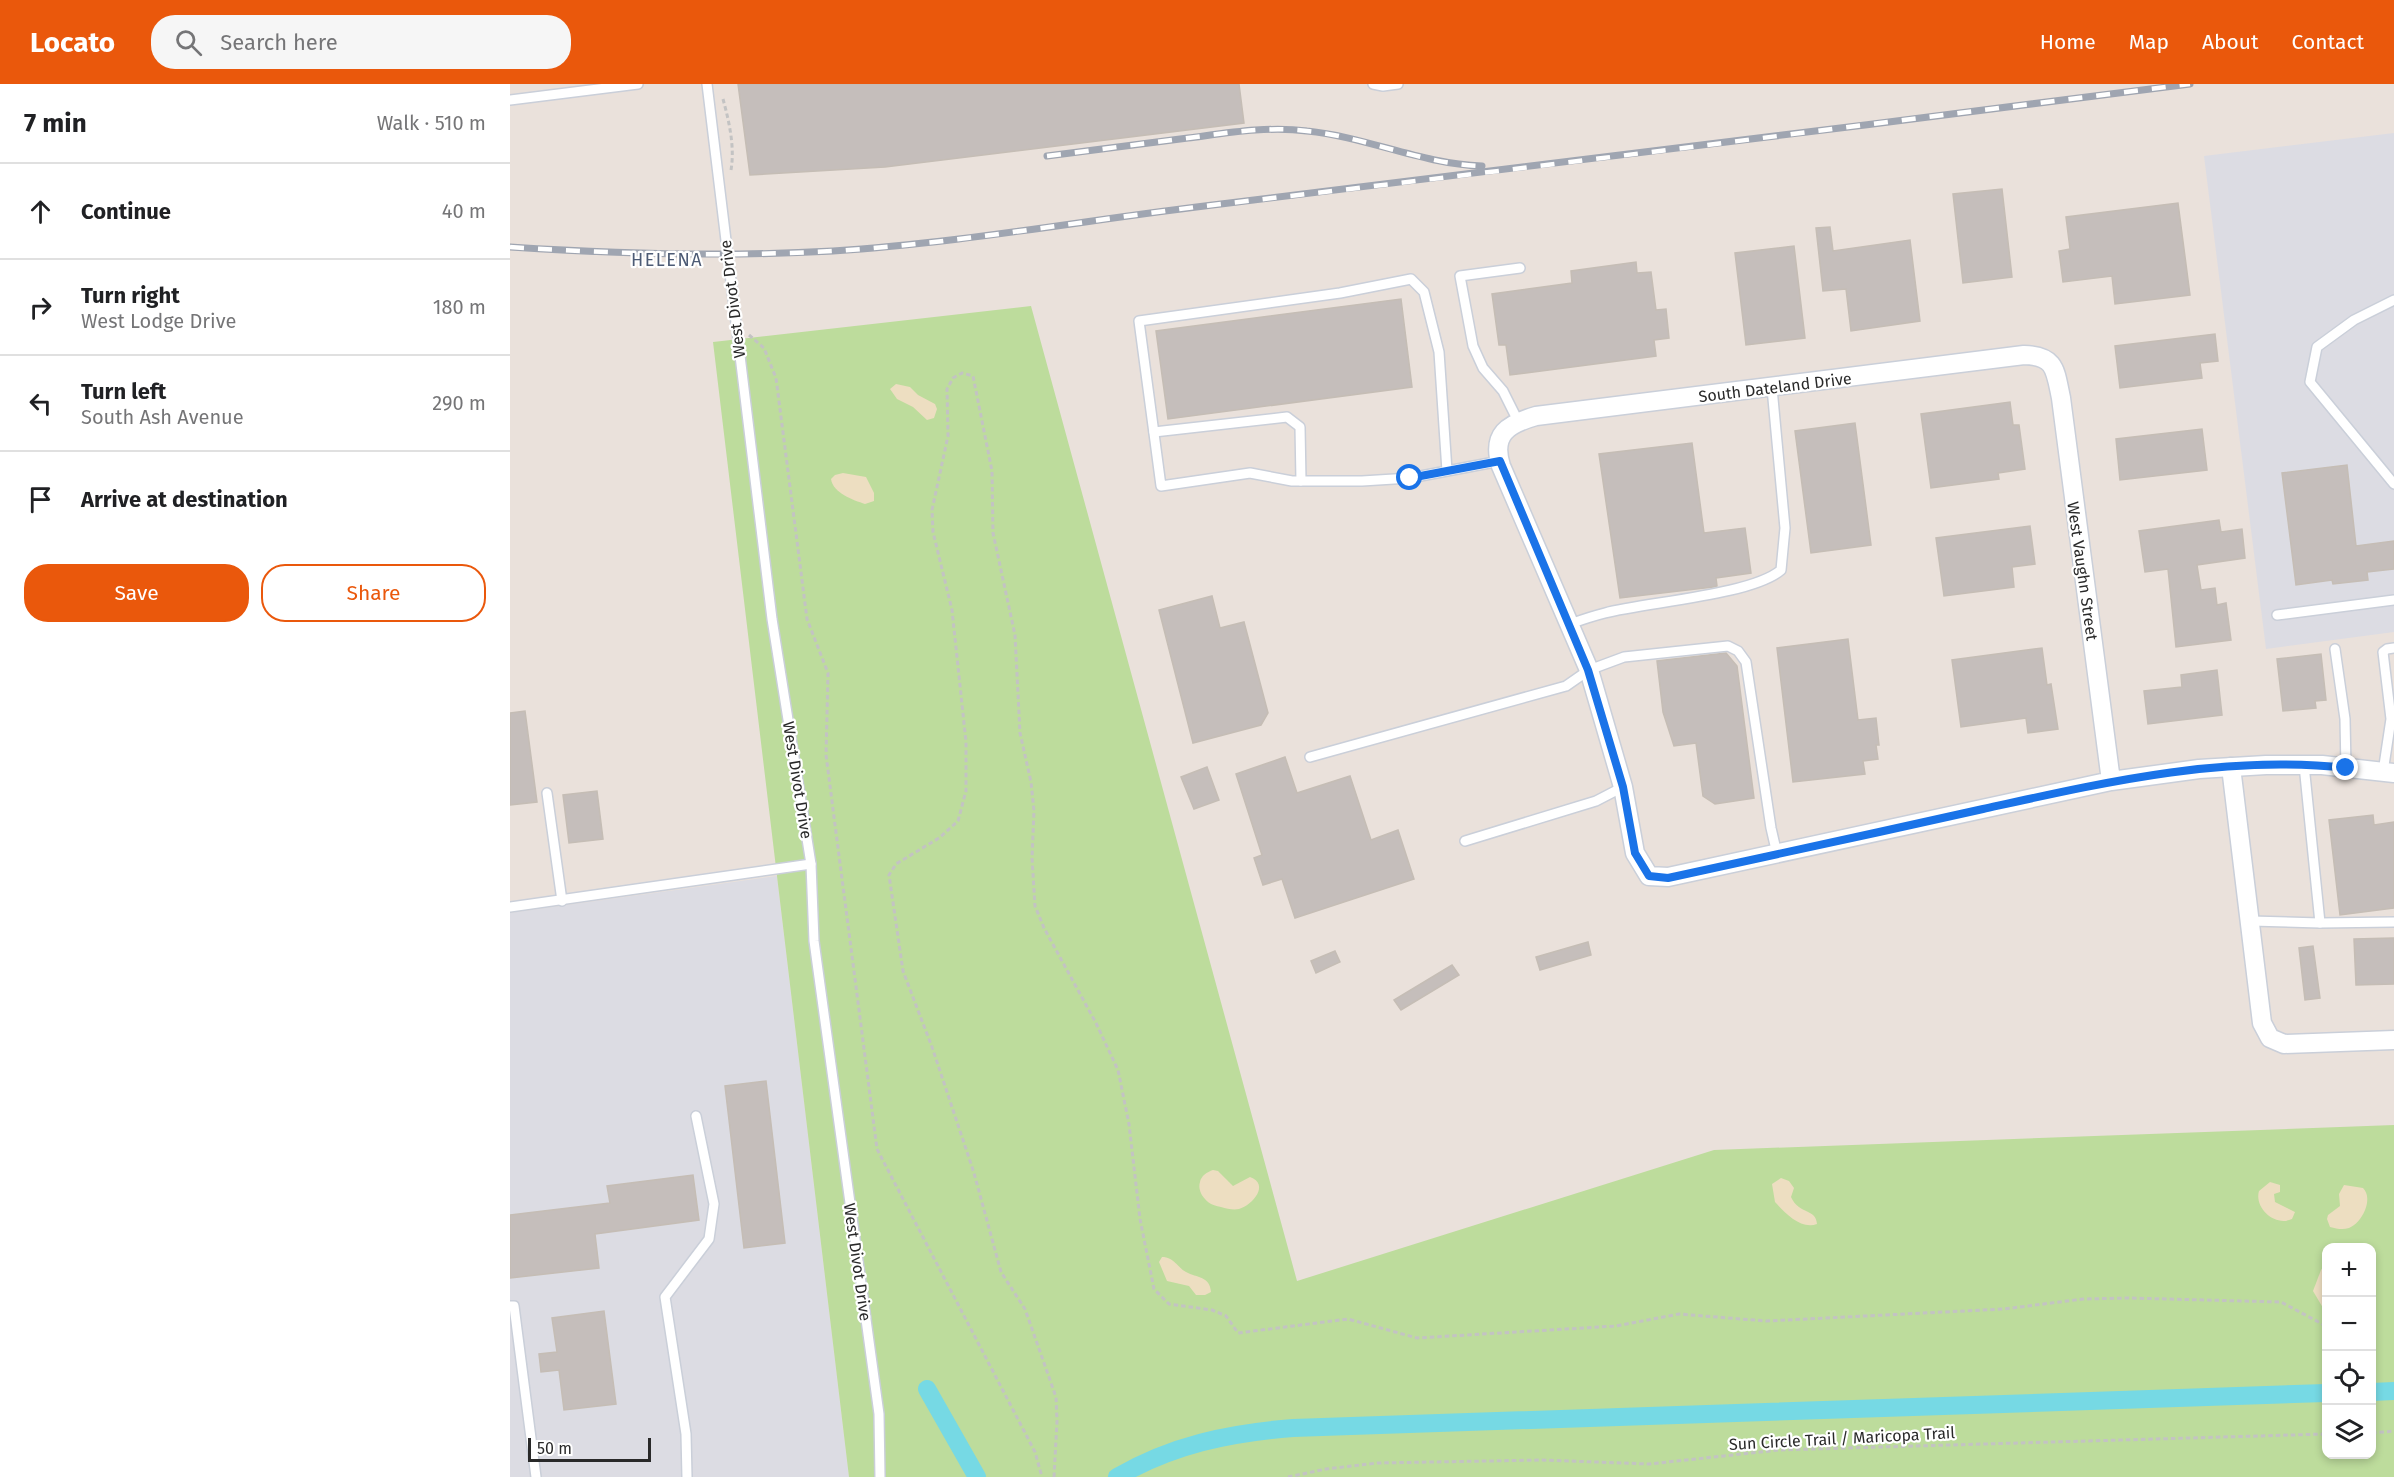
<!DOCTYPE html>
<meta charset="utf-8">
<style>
:root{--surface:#fff;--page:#f6f6f6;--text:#202124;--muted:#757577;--line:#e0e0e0;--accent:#ea580c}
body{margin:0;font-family:"Fira Sans",sans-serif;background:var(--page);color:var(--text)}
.controls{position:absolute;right:18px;bottom:18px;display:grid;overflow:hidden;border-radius:12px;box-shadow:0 3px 9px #0003}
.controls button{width:54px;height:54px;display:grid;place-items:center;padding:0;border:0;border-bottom:2px solid var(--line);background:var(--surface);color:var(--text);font:30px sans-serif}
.scale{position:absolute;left:18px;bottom:15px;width:123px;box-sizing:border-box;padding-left:6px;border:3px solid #292929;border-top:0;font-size:16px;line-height:21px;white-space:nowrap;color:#292929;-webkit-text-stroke:4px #fff;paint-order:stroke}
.stop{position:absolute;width:18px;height:18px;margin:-14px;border:4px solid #1a73e8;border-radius:50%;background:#fff}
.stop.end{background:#1a73e8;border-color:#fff;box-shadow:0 2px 6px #0008}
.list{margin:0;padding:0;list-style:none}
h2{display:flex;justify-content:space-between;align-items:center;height:78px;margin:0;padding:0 24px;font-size:26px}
h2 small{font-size:20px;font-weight:400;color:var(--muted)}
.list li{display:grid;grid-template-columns:39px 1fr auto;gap:18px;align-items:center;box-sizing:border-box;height:96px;padding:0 24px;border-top:2px solid var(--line)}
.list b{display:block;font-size:22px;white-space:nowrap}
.list p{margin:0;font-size:20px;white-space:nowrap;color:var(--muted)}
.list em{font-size:20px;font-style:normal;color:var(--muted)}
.actions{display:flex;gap:12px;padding:18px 24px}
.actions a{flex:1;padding:14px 0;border:2px solid var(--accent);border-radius:24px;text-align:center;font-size:21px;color:var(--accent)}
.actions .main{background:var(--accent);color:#fff}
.icon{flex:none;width:33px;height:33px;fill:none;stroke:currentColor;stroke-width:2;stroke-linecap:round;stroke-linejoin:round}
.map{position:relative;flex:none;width:1884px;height:1393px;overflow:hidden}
header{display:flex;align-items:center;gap:36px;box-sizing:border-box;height:84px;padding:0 30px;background:var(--accent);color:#fff}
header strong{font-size:28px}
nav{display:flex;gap:33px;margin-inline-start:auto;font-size:21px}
.search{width:420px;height:54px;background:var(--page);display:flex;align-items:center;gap:15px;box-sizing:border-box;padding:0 21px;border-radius:24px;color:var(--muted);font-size:22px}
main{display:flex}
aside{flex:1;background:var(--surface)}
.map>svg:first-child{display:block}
</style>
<header>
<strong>Locato</strong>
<div class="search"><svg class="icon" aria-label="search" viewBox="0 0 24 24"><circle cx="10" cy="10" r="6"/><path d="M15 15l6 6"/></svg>Search here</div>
<nav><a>Home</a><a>Map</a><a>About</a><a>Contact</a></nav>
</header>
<main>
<aside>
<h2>7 min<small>Walk · 510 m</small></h2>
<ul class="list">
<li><svg class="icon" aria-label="ahead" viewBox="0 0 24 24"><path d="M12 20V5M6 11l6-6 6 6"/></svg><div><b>Continue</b></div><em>40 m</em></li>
<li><svg class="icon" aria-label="right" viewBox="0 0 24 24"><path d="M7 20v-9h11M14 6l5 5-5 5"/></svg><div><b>Turn right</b><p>West Lodge Drive</p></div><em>180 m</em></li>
<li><svg class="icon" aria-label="left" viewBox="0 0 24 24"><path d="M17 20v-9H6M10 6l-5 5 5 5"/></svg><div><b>Turn left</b><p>South Ash Avenue</p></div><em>290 m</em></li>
<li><svg class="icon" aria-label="arrive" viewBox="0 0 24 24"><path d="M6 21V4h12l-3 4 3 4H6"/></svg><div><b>Arrive at destination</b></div></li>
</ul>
<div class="actions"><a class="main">Save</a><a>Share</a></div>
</aside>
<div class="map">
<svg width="1884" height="1393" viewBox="0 0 1884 1393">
<rect width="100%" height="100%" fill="#eae1db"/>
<g fill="#dcdce3">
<path d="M 1884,49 L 1884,548 L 1756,565 L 1694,72 Z"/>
<path d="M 267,792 L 339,1393 L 0,1393 L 0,829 Z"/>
</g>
<path fill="#bddc9c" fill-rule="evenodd" d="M 521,222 L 787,1197 L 1204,1066 L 1884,1041 L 1884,1393 L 339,1393 L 203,258 ZM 1816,1164 L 1862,1164 L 1862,1370 L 1816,1370 Z"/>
<g fill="#eddec1">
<path d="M 386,300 L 400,303 L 408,311 L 425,320 L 427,325 L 424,334 L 417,336 L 403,323 L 387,315 L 380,305 Z"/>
<path d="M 333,389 L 356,393 L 364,409 L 364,417 L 355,420 C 343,416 323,409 321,395 L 325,391 Z"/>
<path d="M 703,1086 L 708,1087 L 723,1102 L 740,1093 C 760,1100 743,1121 729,1125 C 724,1126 717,1125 711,1123 C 705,1122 699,1120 695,1115 C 691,1111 688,1104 690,1098 C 691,1092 697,1088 703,1086 Z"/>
<path d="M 1271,1094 L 1279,1097 L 1284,1104 L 1281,1113 C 1289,1131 1306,1124 1307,1140 C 1291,1146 1275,1129 1265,1118 L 1262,1100 Z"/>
<path d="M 1760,1098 L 1770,1101 L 1770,1108 L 1764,1110 L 1765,1118 L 1785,1128 L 1782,1135 C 1765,1143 1744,1124 1749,1107 Z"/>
<path d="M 1834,1101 L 1853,1104 C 1864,1115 1852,1139 1839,1144 C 1833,1146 1827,1145 1820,1143 L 1817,1135 L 1818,1131 L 1830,1122 L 1829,1110 Z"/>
<path d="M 652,1173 C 664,1173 667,1183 676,1188 C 687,1194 700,1192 701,1208 L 695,1211 L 686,1211 L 679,1202 L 657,1197 L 649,1178 Z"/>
<path d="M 1816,1179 L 1816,1229 L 1803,1207 L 1811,1186 Z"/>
</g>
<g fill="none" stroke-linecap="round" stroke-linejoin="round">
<g stroke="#76d9e4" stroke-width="18">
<path d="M 417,1305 L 467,1393"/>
<path d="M 1862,1308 L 1884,1307"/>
<path d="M 607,1393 C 662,1361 719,1349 783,1344 L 1816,1309"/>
</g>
</g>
<g fill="#c5bebb" stroke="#c5bdb5" stroke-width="1.5">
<path d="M 228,0 L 729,0 L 734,39 L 375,83 L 240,91 Z"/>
<path d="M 1492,105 L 1502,193 L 1453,199 L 1443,110 Z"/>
<path d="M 1668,119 L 1680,211 L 1605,220 L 1602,192 L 1553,198 L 1549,167 L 1560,165 L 1556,133 Z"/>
<path d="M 1320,143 L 1323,167 L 1400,156 L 1410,237 L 1341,247 L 1336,205 L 1313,207 L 1306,144 Z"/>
<path d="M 1284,162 L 1295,254 L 1236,261 L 1225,169 Z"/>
<path d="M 1126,178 L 1127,189 L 1141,188 L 1146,226 L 1156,225 L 1159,254 L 1144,256 L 1146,272 L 1000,291 L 996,261 L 989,261 L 982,210 L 1062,199 L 1061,187 Z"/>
<path d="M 891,215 L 902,303 L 658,335 L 646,247 Z"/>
<path d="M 1705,250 L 1708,277 L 1690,279 L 1692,294 L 1610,304 L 1605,262 Z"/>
<path d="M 1500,318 L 1503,341 L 1509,341 L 1515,385 L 1488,389 L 1489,395 L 1421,404 L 1411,330 Z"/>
<path d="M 1345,339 L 1361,461 L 1301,469 L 1285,347 Z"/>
<path d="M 1692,345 L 1697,386 L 1610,396 L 1606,355 Z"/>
<path d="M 1182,359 L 1194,449 L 1235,444 L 1241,489 L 1206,494 L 1207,502 L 1203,503 L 1110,514 L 1089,370 Z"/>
<path d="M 1837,381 L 1846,462 L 1884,457 L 1884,485 L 1857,488 L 1858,496 L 1823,500 L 1822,496 L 1786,501 L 1772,389 Z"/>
<path d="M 1709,436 L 1711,448 L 1732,445 L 1735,474 L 1687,481 L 1691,506 L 1705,504 L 1707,521 L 1716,519 L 1721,556 L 1666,563 L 1658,485 L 1635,488 L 1629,447 Z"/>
<path d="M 1520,442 L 1525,480 L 1502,483 L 1504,503 L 1434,512 L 1426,454 Z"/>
<path d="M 702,512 L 710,544 L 734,538 L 758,629 L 751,641 L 683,659 L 649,526 Z"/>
<path d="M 1338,555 L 1348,636 L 1366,634 L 1369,661 L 1366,661 L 1368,675 L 1353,677 L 1355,690 L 1283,698 L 1267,564 Z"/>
<path d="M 1532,564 L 1537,601 L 1541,600 L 1548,645 L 1518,649 L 1516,634 L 1451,643 L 1442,576 Z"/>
<path d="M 1216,569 L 1227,582 L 1244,714 L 1205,720 L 1193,712 L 1186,659 L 1164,662 L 1153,628 L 1147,577 Z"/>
<path d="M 1811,570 L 1816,616 L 1805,617 L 1806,624 L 1773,627 L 1767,575 Z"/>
<path d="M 1707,586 L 1712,631 L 1638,640 L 1634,607 L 1672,603 L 1671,591 Z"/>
<path d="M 15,627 L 27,718 L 0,721 L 0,629 Z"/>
<path d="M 775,673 L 787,709 L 840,692 L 861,756 L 888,746 L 904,795 L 785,834 L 772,795 L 753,801 L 744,774 L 752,771 L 726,690 Z"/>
<path d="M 697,683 L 709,716 L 684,725 L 671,693 Z"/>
<path d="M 87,707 L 93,755 L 59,759 L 53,711 Z"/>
<path d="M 1863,731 L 1864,741 L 1884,738 L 1884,824 L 1830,831 L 1819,736 Z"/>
<path d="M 1884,854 L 1884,900 L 1846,901 L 1844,855 Z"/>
<path d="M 1078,858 L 1081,871 L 1030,886 L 1026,873 Z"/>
<path d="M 1803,862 L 1810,914 L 1795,916 L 1789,864 Z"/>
<path d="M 825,867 L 830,878 L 806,889 L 801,877 Z"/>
<path d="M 942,881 L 949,891 L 891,926 L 884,916 Z"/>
<path d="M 256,997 L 275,1159 L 234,1164 L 215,1002 Z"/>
<path d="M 183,1091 L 189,1136 L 85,1150 L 89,1184 L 0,1194 L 0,1131 L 100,1119 L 97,1102 Z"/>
<path d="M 94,1227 L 106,1320 L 54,1326 L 49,1286 L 31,1288 L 29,1270 L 47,1268 L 42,1234 Z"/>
</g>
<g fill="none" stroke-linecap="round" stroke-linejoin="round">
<g stroke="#cacfd9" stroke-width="12">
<g id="lane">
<path d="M 197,0 L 262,535 L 301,780 L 304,857 L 369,1330 L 370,1393"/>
<path d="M 863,0 L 873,2 L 888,0"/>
<path d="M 0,16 L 128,0"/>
<path d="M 1884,216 L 1844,236 L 1807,263 L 1800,298 L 1884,400"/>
<path d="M 1008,337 L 993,307 L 973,284 L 963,262 L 950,192 L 1010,184"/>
<path d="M 644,348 L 777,333 L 790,343 L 791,397"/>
<path d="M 937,387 L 929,268 L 914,208 L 901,195 L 830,209 L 629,237 L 651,402 L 740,389 L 782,397 L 852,397 L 900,394 L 990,377"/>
<path d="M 1767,531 L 1884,516"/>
<path d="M 1060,540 C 1071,536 1083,532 1095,529 C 1137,518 1242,511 1271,486 L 1275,444 L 1262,304"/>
<path d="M 1825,565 L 1835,635 L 1836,684"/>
<path d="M 800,673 L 1056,602 L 1079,586 L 1114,573 L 1218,562 L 1228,567 L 1236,578 L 1261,744 L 1267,770"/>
<path d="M 1873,688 L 1881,635 L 1873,568 L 1877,565 L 1884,564"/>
<path d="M 37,709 L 52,817"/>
<path d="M 955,757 L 1086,717 L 1113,703"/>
<path d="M 0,823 L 301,780"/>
<path d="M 1741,837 L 1810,839 L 1794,681"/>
<path d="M 1810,839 L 1884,838"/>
<path d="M 0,1222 L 4,1222 L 26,1393"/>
<path d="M 177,1393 L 176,1350 L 155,1213 L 199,1155 L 204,1120 L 186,1032"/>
</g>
</g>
<g stroke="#cacfd9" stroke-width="21">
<g id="street">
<path d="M 1721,683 L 1752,939 L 1760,954 L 1774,960 L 1884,956"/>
<path d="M 1601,697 L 1551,314 C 1545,286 1546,272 1514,271 L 1026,332 C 998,340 981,350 991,382 L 1079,586 L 1113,703 L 1125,769 L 1139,792 L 1158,793 L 1601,697 L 1689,685 L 1756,681 L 1812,681 L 1884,689"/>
</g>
</g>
<g stroke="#c3c3c3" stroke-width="3" stroke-dasharray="4.5 3" stroke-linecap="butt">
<path d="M 213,15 C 219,37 225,63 221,86"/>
<path d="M 239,251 L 254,264 L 266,294 L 297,535 L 318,589 L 316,671 L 367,1065 L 525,1368 L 532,1393"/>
<path d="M 1862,1349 L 1884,1347"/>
<path d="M 544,1393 L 547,1337 L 546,1313 L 515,1225 L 491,1188 L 464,1089 L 422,963 L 393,887 L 379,791 L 386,780 L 429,754 L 448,737 L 456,707 L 456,658 L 442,526 L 423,448 L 422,426 L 438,352 L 437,305 L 443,294 L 452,289 L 463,292 L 482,387 L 483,449 L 505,551 L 510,649 L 521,698 L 524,727 L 522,774 L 525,822 L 534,844 L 586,939 L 608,986 L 619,1040 L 630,1135 L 644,1205 L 659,1220 L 702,1226 L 716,1232 L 728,1249 L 838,1235 L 907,1254 L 1106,1242 L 1169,1230 L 1256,1237 L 1494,1225 L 1573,1215 L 1619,1214 L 1771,1218 L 1816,1242"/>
<path d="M 778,1393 L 816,1385 L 867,1379 L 1032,1376 L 1139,1380 L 1269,1366 L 1816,1350"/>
</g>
<use href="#lane" stroke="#fff" stroke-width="9"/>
<use href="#street" stroke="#fff" stroke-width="18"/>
<g stroke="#9fa5b1" stroke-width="7">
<g id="rail">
<path d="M 537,72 C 584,66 631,60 678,54 C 717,49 757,42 797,47 C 857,53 911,80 972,82"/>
<path d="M 0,163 C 108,170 215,173 323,167 C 453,159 581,135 711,120 C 1034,83 1357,40 1680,0"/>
</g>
</g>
<use href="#rail" stroke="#fff" stroke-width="4.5" stroke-dasharray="14" stroke-linecap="butt"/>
</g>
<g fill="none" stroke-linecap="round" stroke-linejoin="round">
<path stroke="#1a73e8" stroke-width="8" d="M 900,394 L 990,377 L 1078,586 L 1113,703 L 1125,769 L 1139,792 L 1158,794 C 1263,772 1368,748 1473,725 C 1591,699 1714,670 1836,684"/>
</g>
<g text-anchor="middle" stroke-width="4.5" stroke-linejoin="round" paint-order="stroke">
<g font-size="16" fill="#292929" stroke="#fff">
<text transform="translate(222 215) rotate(-97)" y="6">West Divot Drive</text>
<text transform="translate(1265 303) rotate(-7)" y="6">South Dateland Drive</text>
<text transform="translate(1573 487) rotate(82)" y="6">West Vaughn Street</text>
<text transform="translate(288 696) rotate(81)" y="6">West Divot Drive</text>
<text transform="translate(348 1178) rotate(82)" y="6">West Divot Drive</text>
<text transform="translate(1332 1354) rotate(-3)" y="6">Sun Circle Trail / Maricopa Trail</text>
</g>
<g font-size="18" letter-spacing="1.5" fill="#4d5b75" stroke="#fff">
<text x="157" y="182">HELENA</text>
</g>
</g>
</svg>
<div class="controls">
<button>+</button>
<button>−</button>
<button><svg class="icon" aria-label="locate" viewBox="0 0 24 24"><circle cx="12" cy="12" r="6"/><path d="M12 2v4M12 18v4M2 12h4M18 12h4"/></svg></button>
<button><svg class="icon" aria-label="layers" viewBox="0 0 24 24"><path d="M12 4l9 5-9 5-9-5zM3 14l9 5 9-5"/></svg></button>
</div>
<div class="scale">50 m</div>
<div class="stop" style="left:900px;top:394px"></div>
<div class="stop end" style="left:1836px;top:684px"></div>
</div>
</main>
